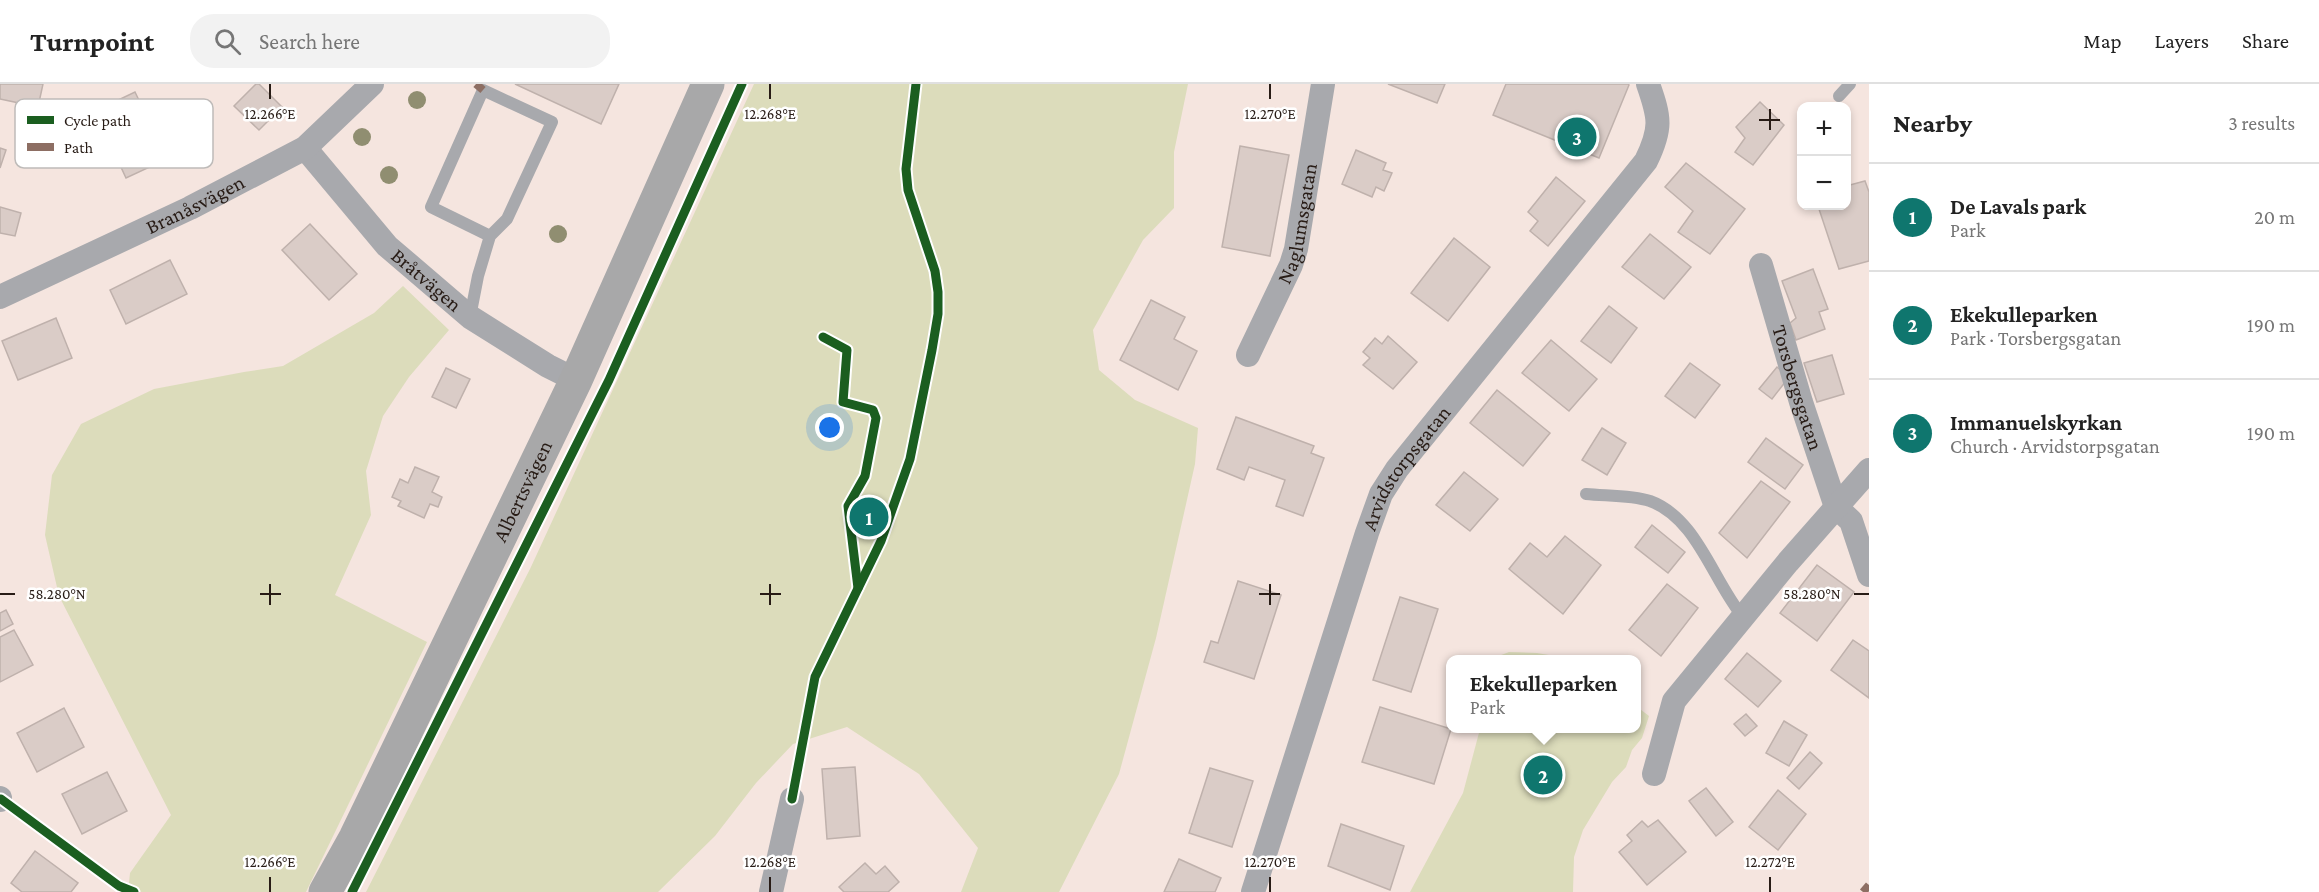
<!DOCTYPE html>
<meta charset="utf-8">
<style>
:root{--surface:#fff;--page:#f2f2f2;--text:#222;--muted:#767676;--line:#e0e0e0;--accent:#0f766e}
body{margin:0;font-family:"Crimson Pro",serif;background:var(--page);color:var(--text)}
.controls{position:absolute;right:18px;top:18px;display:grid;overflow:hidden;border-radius:12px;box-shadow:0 3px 9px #0003}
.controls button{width:54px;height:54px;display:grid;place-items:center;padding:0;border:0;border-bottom:2px solid var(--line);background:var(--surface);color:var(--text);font:30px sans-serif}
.you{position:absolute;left:830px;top:344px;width:21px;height:21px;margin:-15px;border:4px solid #fff;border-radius:50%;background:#1a73e8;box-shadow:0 0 0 9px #1a73e833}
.badge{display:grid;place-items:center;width:39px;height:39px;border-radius:50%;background:var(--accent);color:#fff;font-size:20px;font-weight:700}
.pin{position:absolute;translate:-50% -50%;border:3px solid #fff;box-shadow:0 2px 6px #0006}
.popup{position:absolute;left:1446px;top:571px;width:195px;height:78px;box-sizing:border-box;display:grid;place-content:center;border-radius:12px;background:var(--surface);filter:drop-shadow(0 2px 4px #0005);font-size:20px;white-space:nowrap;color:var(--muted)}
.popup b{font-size:22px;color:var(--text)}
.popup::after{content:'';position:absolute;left:50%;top:100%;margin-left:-12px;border:12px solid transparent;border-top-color:var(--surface)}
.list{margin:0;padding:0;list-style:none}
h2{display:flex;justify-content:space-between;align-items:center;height:78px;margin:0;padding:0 24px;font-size:26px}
h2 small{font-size:20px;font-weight:400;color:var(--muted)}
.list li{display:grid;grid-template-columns:39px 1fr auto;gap:18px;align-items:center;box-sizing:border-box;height:108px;padding:0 24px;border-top:2px solid var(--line)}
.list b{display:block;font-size:22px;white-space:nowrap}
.list p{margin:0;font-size:20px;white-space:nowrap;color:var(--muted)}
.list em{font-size:20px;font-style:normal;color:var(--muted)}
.icon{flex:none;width:33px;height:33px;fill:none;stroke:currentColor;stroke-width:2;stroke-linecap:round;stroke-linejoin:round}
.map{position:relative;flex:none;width:1869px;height:808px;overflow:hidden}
header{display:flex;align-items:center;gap:36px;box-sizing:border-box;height:84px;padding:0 30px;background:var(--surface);border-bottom:2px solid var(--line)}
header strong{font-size:28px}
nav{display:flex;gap:33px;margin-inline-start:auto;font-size:21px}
.search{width:420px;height:54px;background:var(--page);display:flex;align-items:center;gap:15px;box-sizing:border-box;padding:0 21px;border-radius:24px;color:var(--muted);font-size:22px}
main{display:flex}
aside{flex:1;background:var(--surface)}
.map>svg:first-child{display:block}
</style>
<header>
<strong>Turnpoint</strong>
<div class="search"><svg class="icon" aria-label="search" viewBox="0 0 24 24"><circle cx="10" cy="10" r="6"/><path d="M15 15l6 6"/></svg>Search here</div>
<nav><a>Map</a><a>Layers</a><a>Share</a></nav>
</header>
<main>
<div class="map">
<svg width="1869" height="808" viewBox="0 0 1869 808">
<rect width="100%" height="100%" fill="#f5e5df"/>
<g fill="#dcdcbb">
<path d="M 754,0 L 1188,0 L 1174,68 L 1174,124 L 1143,156 L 1093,246 L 1099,286 L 1135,316 L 1198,344 L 1195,380 L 1156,554 L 1119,690 L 1059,808 L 961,808 L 978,764 L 919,690 L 847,643 L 793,660 L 756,699 L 715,752 L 658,808 L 366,808 L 530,485 Z"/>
<path d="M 403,202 L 449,246 L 409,293 L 383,332 L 366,387 L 371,431 L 335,511 L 427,558 L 306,808 L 128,808 L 130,789 L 171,731 L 59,512 L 45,451 L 52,391 L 81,340 L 154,305 L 244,288 L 283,282 L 374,229 Z"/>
<path d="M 1509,568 L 1537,569 L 1572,575 L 1491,575 Z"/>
<path d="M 1636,622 L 1649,632 L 1642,654 L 1632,666 L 1626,683 L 1612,698 L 1583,746 L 1574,773 L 1573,808 L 1410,808 L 1463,709 L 1480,645 L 1636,644 Z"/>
</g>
<g fill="#daccc7" stroke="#bfb1ac" stroke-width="1.5">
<path d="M 0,0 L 43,0 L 38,23 L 0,15 Z"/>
<path d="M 256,0 L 259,0 L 282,23 L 259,46 L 234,22 Z"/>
<path d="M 515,0 L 619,0 L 601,40 Z"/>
<path d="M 1388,0 L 1445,0 L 1437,19 Z"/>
<path d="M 1506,0 L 1628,0 L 1629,1 L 1599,74 L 1493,31 Z"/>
<path d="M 135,8 L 167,75 L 126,94 L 95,27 Z"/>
<path d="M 1760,18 L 1784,41 L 1753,81 L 1735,68 L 1745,54 L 1736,43 Z"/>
<path d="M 1240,62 L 1289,71 L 1270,172 L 1222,163 Z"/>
<path d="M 0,64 L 6,66 L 0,84 Z"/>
<path d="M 1356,66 L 1386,79 L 1383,86 L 1392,89 L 1384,107 L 1376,103 L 1372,113 L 1342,100 Z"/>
<path d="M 1686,79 L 1745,125 L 1710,170 L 1678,148 L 1693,127 L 1665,103 Z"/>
<path d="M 1556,93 L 1585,117 L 1548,162 L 1530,147 L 1538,137 L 1528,128 Z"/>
<path d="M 1865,97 L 1869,108 L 1869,177 L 1839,185 L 1818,122 L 1846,122 L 1846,102 Z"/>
<path d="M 0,123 L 21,129 L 15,152 L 0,149 Z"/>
<path d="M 310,140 L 357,190 L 329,216 L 282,166 Z"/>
<path d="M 1650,150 L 1691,183 L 1664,215 L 1622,183 Z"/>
<path d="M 1454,154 L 1490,183 L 1448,237 L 1411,209 Z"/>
<path d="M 170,176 L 187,210 L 126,240 L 110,206 Z"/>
<path d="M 1813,185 L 1828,225 L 1819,228 L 1825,245 L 1796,256 L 1790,239 L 1796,234 L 1782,197 Z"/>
<path d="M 1151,216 L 1185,233 L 1174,255 L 1197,267 L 1178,306 L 1120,276 Z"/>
<path d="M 1609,222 L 1637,244 L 1611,279 L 1581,257 Z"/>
<path d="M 56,234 L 72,274 L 18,296 L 2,257 Z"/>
<path d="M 1388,252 L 1417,278 L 1393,305 L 1363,281 L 1370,274 L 1363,268 L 1375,254 L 1382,260 Z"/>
<path d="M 1551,256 L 1597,295 L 1569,327 L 1522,289 Z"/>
<path d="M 1832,271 L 1844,310 L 1817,318 L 1804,279 Z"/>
<path d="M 1690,279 L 1720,301 L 1695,334 L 1665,312 Z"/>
<path d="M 1777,283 L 1789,293 L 1772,315 L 1759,305 Z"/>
<path d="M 446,284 L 470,295 L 456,324 L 432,313 Z"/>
<path d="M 1497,306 L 1550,349 L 1523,382 L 1470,339 Z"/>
<path d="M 1236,333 L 1314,362 L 1311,369 L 1324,374 L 1303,432 L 1276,422 L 1285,396 L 1249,383 L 1244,396 L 1217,385 Z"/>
<path d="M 1602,344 L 1626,359 L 1607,391 L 1582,376 Z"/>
<path d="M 1766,354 L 1803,381 L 1785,405 L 1748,378 Z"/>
<path d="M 415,383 L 439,393 L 432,408 L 442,413 L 438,423 L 430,420 L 424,434 L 398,422 L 401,417 L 392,413 L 400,395 L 408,399 Z"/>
<path d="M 1464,388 L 1498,415 L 1470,447 L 1436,421 Z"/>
<path d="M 1761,397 L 1790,418 L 1747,474 L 1719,449 Z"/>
<path d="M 1652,441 L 1685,468 L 1668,489 L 1635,463 Z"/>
<path d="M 1565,452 L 1601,481 L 1563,530 L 1509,485 L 1530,459 L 1547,473 Z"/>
<path d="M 1817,481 L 1854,508 L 1817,557 L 1780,529 Z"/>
<path d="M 1238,497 L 1281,511 L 1254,595 L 1204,578 L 1211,557 L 1218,559 Z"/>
<path d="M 1667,500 L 1698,524 L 1661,572 L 1629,546 Z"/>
<path d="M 1400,513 L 1438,525 L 1411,608 L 1373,596 Z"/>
<path d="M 6,526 L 13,540 L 0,547 L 0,529 Z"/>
<path d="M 14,546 L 33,581 L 0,598 L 0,553 Z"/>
<path d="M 1853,556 L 1869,567 L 1869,614 L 1831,586 Z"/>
<path d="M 1747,569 L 1781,597 L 1758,623 L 1725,595 Z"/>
<path d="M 1380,623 L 1451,645 L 1434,700 L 1362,678 Z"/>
<path d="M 64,624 L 84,663 L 37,688 L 17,649 Z"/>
<path d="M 1746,630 L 1757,642 L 1745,652 L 1734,640 Z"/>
<path d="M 1784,637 L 1807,651 L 1789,682 L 1766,669 Z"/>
<path d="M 1810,668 L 1822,679 L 1799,705 L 1787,694 Z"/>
<path d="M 855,683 L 860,752 L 827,755 L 822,685 Z"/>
<path d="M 1210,684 L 1253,697 L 1232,763 L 1189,749 Z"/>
<path d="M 107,688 L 127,727 L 82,750 L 62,710 Z"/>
<path d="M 1706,704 L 1733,738 L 1716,752 L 1689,717 Z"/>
<path d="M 1778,706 L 1806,730 L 1778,766 L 1749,743 Z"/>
<path d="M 1658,736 L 1686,768 L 1647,801 L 1619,768 L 1632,757 L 1627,751 L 1642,737 L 1648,743 Z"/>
<path d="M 1341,740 L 1404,762 L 1390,806 L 1328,782 Z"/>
<path d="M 35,767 L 78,799 L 71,808 L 22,808 L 11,799 Z"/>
<path d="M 1179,775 L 1221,794 L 1215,808 L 1164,808 Z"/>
<path d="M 865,779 L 876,790 L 885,782 L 899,798 L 888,808 L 844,808 L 839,803 Z"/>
</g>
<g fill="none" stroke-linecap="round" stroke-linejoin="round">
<g stroke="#a8a9ad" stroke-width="12">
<path d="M 1839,12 L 1850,0"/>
<path d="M 470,233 L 478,192 L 490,152 L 431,123 L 483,6 L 552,38 L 507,135 L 490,152"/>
<path d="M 1586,410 C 1606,412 1631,411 1650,417 C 1697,434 1713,497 1743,533"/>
</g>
<g stroke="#a8a9ad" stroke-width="24">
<path id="s1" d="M 305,64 L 387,162 L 470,233 L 548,282 L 576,296"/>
<path id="s2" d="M 1761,181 L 1801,318 L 1836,423 L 1851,437 L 1869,491"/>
<path id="s3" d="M 0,213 L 190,124 L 305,64 L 372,0"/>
<path id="s4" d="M 1248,271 L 1291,181 L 1296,165 L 1323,0"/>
<path d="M 1654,690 L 1674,617 L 1788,478 L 1869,386"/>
<path d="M 0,714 L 0,716"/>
<path d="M 771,808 L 792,715"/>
<path id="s5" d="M 1253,808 L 1367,449 L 1381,410 L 1397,385 L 1646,77 C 1662,44 1660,34 1648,0"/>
</g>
<path stroke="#a8a8a9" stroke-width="33" id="s6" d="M 325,808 L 355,754 L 576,296 L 708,0"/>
<g stroke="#8d6e63" stroke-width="8" stroke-dasharray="15 8" stroke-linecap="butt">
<path d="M 476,0 L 483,6"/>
<path d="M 1863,808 L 1869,801"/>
</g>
<g stroke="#fff" stroke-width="13">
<g id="cycleway">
<path d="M 823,253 L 847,266 L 843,318 L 873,326 L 876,334 L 865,392 L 848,422 L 858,504"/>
<path d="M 1,715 L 119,802 L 134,808"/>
<path d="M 792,715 L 815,593 L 881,457 L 910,375 L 932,266 L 938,230 L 938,208 L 935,187 L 908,106 L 906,85 L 916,0"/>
<path d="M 352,808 L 609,296 L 742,0"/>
</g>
</g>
<use href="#cycleway" stroke="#1b5e20" stroke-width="9"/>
</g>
<g fill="#908e71">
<circle cx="417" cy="16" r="9"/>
<circle cx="362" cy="53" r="9"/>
<circle cx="389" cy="91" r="9"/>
<circle cx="558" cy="150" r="9"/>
</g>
<path fill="none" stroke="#281c16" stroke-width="2" d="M 270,0 L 270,15M 770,0 L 770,15M 1270,0 L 1270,15M 1770,25 L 1770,46M 1759,36 L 1780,36M 270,500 L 270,521M 770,500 L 770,521M 1270,500 L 1270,521M 0,510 L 15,510M 260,510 L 281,510M 760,510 L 781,510M 1259,510 L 1280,510M 1854,510 L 1869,510M 270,793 L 270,808M 770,793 L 770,808M 1270,793 L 1270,808M 1770,793 L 1770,808"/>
<g text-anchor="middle" stroke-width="5" stroke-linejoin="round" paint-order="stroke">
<g font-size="21" fill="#281c16" stroke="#fff">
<text dy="7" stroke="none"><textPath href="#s3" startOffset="216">Branåsvägen</textPath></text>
<text dy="7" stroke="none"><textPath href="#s4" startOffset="142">Naglumsgatan</textPath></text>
<text dy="7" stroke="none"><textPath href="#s1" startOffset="180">Bråtvägen</textPath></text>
<text dy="7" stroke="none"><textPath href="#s2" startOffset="128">Torsbergsgatan</textPath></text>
<text dy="7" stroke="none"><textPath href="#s5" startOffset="453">Arvidstorpsgatan</textPath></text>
<text dy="7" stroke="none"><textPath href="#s6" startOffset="447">Albertsvägen</textPath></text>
</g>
</g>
<rect x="15" y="15" width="198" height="69" rx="9" fill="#fff" stroke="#bebbb9" stroke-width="1.5"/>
<rect x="27" y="32" width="27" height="8" fill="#1b5e20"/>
<rect x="27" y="59" width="27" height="8" fill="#8d6e63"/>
<g font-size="16" fill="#281c16">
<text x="64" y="42">Cycle path</text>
<text x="64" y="69">Path</text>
</g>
<g font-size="15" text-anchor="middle" fill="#281c16" stroke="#fff" stroke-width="5" stroke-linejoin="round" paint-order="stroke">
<text x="270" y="35">12.266°E</text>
<text x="770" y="35">12.268°E</text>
<text x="1270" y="35">12.270°E</text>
<text x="57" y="515">58.280°N</text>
<text x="1812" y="515">58.280°N</text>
<text x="270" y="783">12.266°E</text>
<text x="770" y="783">12.268°E</text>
<text x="1270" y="783">12.270°E</text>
<text x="1770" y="783">12.272°E</text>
</g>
</svg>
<div class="controls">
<button>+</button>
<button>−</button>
</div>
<div class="you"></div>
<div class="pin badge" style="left:869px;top:433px">1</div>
<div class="pin badge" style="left:1543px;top:691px">2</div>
<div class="popup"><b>Ekekulleparken</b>Park</div>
<div class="pin badge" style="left:1577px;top:53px">3</div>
</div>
<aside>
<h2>Nearby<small>3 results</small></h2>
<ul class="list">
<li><span class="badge">1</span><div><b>De Lavals park</b><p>Park</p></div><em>20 m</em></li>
<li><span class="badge">2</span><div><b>Ekekulleparken</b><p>Park · Torsbergsgatan</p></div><em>190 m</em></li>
<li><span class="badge">3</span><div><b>Immanuelskyrkan</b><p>Church · Arvidstorpsgatan</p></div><em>190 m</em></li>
</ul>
</aside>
</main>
